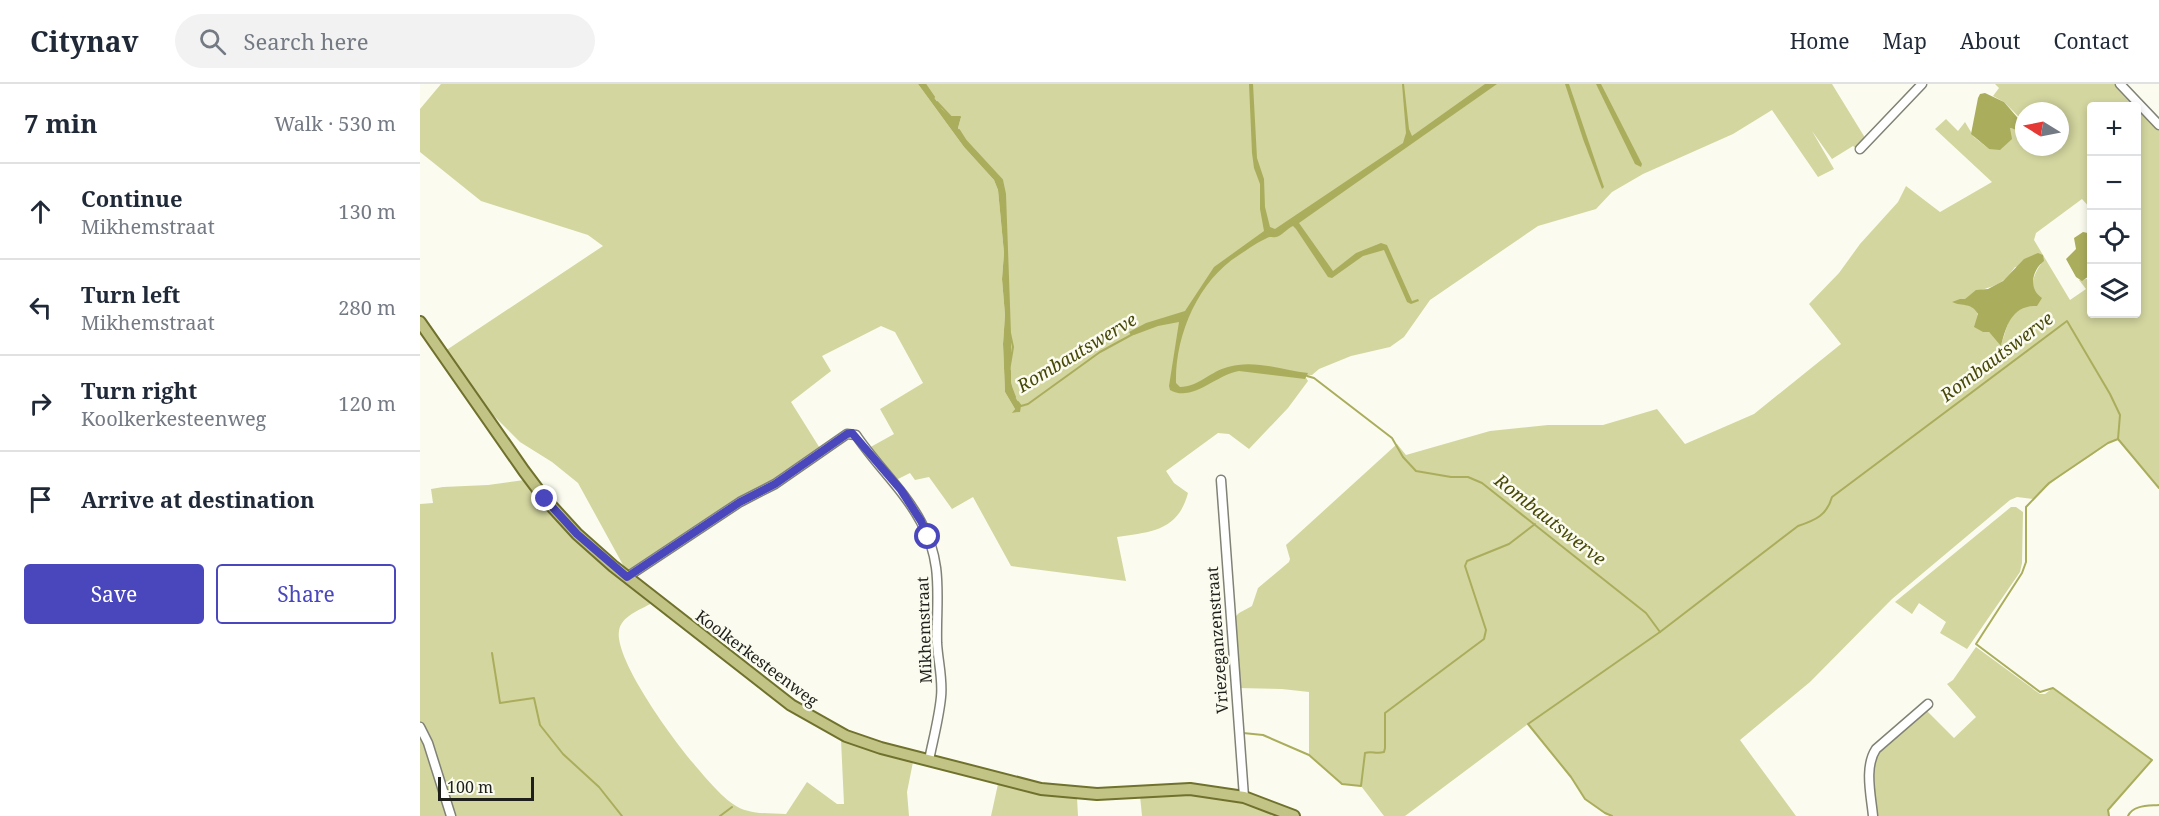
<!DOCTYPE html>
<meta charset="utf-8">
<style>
:root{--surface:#fff;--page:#f2f2f3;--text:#1f2937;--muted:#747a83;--line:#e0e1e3;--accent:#4a47bd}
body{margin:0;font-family:"Noto Serif",serif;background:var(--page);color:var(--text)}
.controls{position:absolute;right:18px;top:18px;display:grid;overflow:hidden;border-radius:6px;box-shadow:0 3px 9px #0003}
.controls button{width:54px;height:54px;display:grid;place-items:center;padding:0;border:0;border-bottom:2px solid var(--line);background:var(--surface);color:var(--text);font:30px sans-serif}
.compass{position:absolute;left:1595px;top:18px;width:54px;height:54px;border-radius:50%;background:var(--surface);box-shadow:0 3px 9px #0003;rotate:280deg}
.scale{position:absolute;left:18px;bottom:15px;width:96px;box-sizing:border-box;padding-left:6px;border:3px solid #1e1f1a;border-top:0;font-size:16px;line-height:21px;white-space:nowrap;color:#1e1f1a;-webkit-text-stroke:4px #fbfcef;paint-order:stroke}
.stop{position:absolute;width:18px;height:18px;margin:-14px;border:4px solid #4a47bd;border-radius:50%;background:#fff}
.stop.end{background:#4a47bd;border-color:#fff;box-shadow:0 2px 6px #0008}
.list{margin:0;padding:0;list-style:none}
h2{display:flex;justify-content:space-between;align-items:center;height:78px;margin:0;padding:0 24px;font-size:26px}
h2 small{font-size:20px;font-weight:400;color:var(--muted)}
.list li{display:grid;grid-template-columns:39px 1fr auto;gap:18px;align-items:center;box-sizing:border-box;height:96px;padding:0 24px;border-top:2px solid var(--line)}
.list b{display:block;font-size:22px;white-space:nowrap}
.list p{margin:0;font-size:20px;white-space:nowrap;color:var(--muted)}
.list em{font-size:20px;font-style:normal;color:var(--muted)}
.actions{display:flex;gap:12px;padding:18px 24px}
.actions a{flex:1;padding:14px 0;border:2px solid var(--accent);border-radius:6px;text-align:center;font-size:21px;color:var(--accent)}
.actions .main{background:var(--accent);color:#fff}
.icon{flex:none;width:33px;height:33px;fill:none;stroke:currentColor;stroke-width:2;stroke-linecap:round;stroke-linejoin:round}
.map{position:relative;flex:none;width:1739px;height:732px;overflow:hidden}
header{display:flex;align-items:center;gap:36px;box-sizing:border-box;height:84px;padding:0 30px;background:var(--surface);border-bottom:2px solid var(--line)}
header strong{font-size:28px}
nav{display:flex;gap:33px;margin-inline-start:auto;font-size:21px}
.search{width:420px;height:54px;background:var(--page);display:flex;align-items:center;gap:15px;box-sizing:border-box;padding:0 21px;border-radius:33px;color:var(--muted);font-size:22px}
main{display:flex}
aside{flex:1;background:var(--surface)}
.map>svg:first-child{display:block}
</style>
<header>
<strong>Citynav</strong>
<div class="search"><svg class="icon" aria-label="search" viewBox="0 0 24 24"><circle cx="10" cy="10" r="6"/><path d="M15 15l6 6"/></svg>Search here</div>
<nav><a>Home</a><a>Map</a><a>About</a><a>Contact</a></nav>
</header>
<main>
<aside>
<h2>7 min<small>Walk · 530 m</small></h2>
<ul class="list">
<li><svg class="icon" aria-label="ahead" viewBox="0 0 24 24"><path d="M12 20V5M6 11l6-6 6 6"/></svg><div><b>Continue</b><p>Mikhemstraat</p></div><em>130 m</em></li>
<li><svg class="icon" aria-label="left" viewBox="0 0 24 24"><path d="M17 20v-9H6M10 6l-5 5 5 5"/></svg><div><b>Turn left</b><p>Mikhemstraat</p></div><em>280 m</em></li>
<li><svg class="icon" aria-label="right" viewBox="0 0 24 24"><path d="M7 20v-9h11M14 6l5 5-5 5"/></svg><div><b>Turn right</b><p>Koolkerkesteenweg</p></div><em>120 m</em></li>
<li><svg class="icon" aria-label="arrive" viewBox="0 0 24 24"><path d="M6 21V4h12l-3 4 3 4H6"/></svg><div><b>Arrive at destination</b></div></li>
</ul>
<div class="actions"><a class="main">Save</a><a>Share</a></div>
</aside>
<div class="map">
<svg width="1739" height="732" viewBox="0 0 1739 732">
<rect width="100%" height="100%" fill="#fbfcef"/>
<g fill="#d3d69f" fill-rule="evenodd">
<path d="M 21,0 L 498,0 L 544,63 L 574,96 L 578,106 L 584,169 L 582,195 L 585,231 L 583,260 L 585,308 L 595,325 L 593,329 L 600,328 L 590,300 L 590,276 L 593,263 L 590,249 L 585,110 L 582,96 L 546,57 L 538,44 L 541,33 L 531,33 L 522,25 L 505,0 L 1412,0 L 1447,57 L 1437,65 L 1433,62 L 1412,75 L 1392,47 L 1414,85 L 1398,93 L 1352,26 L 1313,50 L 1223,90 L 1192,108 L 1176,125 L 1118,142 L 1010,216 L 984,253 L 970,263 L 931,272 L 899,285 L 892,291 L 885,292 L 888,297 L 868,324 L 829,365 L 809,350 L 798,349 L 746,387 L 754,399 L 768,409 C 758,447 731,448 697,453 L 706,497 L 591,482 L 553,413 L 532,425 L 509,393 L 495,396 L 490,389 L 474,397 L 447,365 L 474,350 L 460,325 L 503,299 L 475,248 L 461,242 L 402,272 L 411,287 L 371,318 L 401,366 L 208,490 L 158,399 L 132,378 L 100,358 L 60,318 L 25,267 L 183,162 L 168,151 L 61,117 L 0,68 L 0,25 Z"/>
<path d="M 1575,0 L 1698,0 L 1739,43 L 1739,404 L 1697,355 C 1687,359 1679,366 1669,373 C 1649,386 1630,398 1613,415 L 1597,413 L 1590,416 L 1472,515 L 1390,598 L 1320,656 L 1376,732 L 1192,732 L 1185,730 L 1165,715 L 1151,693 L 1108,640 L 985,732 L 964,732 L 941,702 L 922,700 L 889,671 L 889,608 L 862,605 L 818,604 L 812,536 L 819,529 L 832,522 L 838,504 L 869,478 L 870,475 L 866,461 L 977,360 L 986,371 L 1070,347 L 1128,341 L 1183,341 L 1237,325 L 1265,360 L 1334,330 L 1421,260 L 1389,220 L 1419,189 L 1440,160 L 1478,118 L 1486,102 L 1520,128 L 1572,98 L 1515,45 L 1526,35 L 1538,47 L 1545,38 L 1554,53 L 1569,65 L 1590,48 L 1590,44 L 1593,45 L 1599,33 L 1584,18 L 1573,12 L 1579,4 ZM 1672,22 L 1716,22 L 1716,230 L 1672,230 L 1671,190 L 1667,195 L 1659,196 L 1666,205 L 1650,216 L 1614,156 L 1616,149 L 1662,115 L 1671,125 ZM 1604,27 L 1640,27 L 1640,63 L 1604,63 ZM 1621,180 C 1613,191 1608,205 1621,214 C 1614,218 1605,221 1598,225 C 1588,232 1585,251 1581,261 L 1569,248 L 1563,248 C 1559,239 1559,231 1555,224 L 1543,220 C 1551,204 1568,207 1581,198 C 1587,194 1591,188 1595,183 Z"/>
<path d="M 104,396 L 149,449 L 189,485 L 232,519 C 220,526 201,532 199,547 C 193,581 284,701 313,720 C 328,731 348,729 366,730 L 387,698 L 417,720 L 424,720 L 421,656 L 460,669 L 493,678 L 487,708 L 489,732 L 32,732 L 0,640 L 0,420 L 13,419 L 11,405 L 23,403 L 68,401 Z"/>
<path d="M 1591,423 L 1596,423 L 1603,428 L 1602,479 L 1600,488 L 1547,565 L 1520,549 L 1526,538 L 1499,519 L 1492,530 L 1475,518 Z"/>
<path d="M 1556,563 L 1620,610 L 1625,610 L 1633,604 L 1732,676 L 1688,726 L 1689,732 L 1457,732 L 1451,687 L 1454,671 L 1505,625 L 1534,654 L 1556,633 L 1527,600 L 1533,596 Z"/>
<path d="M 0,646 L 29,732 L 0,732 Z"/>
<path d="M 578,700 L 619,709 L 657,714 L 658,732 L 571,732 Z"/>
<path d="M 768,710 L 821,717 L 864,732 L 722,732 L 720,712 Z"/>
</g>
<g fill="#aaad5c">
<path d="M 498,0 L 505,0 L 522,25 L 531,33 L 541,33 L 538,44 L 546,57 L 582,96 L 585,110 L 590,249 C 596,276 582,297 601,322 L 600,328 L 592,329 L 595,325 L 585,308 L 583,260 L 585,231 L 582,195 L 584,169 L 578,106 L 574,96 L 544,63 Z"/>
<path d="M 829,0 L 833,0 L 837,74 L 844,95 L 845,123 L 850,143 L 855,145 L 983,59 L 986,49 L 982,0 L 984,0 L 989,45 L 992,52 L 1065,0 L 1077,0 L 879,139 L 913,187 L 936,169 L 961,159 L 967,161 L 992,217 L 998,215 L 999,217 L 991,220 L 987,218 L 964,166 L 943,172 L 912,194 L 908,193 L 876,145 L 873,142 L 871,143 C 866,146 861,152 856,153 C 851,154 851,152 847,154 C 838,158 828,165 819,171 C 778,197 755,251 756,299 L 760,303 C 778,303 791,287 808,283 C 834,275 862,286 888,289 L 885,295 L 819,287 C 797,290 772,319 750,306 L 749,302 L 759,238 L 738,242 L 714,251 L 711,251 L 709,248 L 726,239 L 765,227 L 794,183 L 844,147 L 840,125 L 840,100 L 834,84 L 832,69 Z"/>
<path d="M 1145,0 L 1149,0 L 1184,103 L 1182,105 L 1163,55 Z"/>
<path d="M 1176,0 L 1181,0 L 1222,80 L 1221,83 L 1215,80 Z"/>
<path d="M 1565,9 L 1584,18 L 1603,40 L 1601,47 L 1590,44 L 1592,55 L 1580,66 L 1569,65 L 1551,50 L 1558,14 L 1560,10 Z"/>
<path d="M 1663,148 L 1668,149 L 1671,153 L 1672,190 L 1662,197 L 1656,193 L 1646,175 L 1656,165 L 1654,154 Z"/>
<path d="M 1618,169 L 1623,171 L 1624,177 C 1612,186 1608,205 1622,214 L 1617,222 C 1592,221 1586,242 1581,262 L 1569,248 L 1563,248 L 1554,243 L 1558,230 C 1551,218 1543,223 1532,218 L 1540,215 L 1545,215 L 1556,206 L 1568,205 L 1583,197 L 1604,175 Z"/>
</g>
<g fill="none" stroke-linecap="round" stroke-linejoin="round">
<g stroke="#aaad5c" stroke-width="2">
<path d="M 505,0 L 514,13"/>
<path d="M 517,18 L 531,33 L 540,33"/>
<path d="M 539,46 L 546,57 L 582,96 L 585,110 L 590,249 L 593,263 L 590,281"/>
<path d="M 590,287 L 590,300 L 595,313"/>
<path d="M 887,292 L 894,294 L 972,354 L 983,373 L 996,387 L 1031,393 L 1048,393 L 1062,399 L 1226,529 L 1240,548"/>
<path d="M 598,318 L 601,322 L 608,320 L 680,268 L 713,250"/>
<path d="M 72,569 L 80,619 L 114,614 L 120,641 L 143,670 L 179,703 L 202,732"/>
<path d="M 823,649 L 843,651 L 889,671 L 922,700 L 941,702 L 945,669 C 951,667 957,670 964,668 L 965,664 L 965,629 L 1064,555 L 1066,546 L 1045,482 L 1047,477 L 1089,460 L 1115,440"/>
<path d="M 300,732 L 312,723"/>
<path d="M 1192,732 L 1185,729 L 1165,715 L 1151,693 L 1108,640 L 1240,548 L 1378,442 C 1396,436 1407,431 1412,413 L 1647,237 L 1690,310 L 1700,331 L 1698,355 L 1739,404"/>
<path d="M 1689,732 L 1688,726 L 1732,676 L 1633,604 L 1620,608 L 1556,560 L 1602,489 L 1606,478 L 1606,423 L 1629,399 L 1688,359 L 1698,355"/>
<path d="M 1708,732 C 1713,721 1728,722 1739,721"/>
</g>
<g stroke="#818276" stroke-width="11">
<g id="minor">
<path d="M 1700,0 L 1739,41"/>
<path d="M 1440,65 L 1502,0"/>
<path d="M 801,396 L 824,713"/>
<path d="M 207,493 L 320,418 L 355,400 L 427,350 L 436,351 C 456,381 484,406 501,438 C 524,480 516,514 517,559 C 518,577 523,595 521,613 C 519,634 513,656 509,676"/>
<path d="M 0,643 L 8,659 L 31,732"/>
<path d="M 1453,732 C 1451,711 1444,683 1456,665 L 1508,620"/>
</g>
</g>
<g stroke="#6f712c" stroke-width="14">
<path id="major" d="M 0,238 L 104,387 L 125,415 L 157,450 L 193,482 L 371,621 L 426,652 L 461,664 L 621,705 L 677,710 L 770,705 L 824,713 L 874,732"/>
</g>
<use href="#minor" stroke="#fff" stroke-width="8"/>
<use href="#major" stroke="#c2c486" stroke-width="10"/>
</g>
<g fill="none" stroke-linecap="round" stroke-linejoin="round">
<path stroke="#4a47bd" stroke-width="8" d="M 125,415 L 157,450 L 207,493 L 320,418 L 355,400 L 427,350 L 432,349 L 481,406 L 501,437 L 508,453"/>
</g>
<g text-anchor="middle" stroke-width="5" stroke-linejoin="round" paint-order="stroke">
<g font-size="16" fill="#1e1f1a" stroke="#fbfcef">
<text transform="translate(504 546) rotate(-92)" y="6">Mikhemstraat</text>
<text transform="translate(797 556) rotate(-94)" y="6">Vriezeganzenstraat</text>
<text transform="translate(337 574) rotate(37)" y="6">Koolkerkesteenweg</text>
</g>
<g font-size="18" font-style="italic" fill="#474808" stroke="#fbfcef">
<text transform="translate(657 269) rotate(-31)" y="6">Rombautswerve</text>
<text transform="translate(1577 273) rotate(-37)" y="6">Rombautswerve</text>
<text transform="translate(1130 436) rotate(38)" y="6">Rombautswerve</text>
</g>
</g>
</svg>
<div class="controls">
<button>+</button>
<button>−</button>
<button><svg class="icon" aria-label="locate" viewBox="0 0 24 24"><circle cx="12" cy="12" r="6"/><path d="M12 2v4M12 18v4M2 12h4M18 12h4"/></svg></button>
<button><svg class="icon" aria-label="layers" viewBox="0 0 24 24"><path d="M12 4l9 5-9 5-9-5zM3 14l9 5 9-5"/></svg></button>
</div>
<svg class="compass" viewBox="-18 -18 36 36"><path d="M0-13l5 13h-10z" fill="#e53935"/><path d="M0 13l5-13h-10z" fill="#747a83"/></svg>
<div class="scale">100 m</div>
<div class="stop" style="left:508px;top:453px"></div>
<div class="stop end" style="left:125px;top:415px"></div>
</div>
</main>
